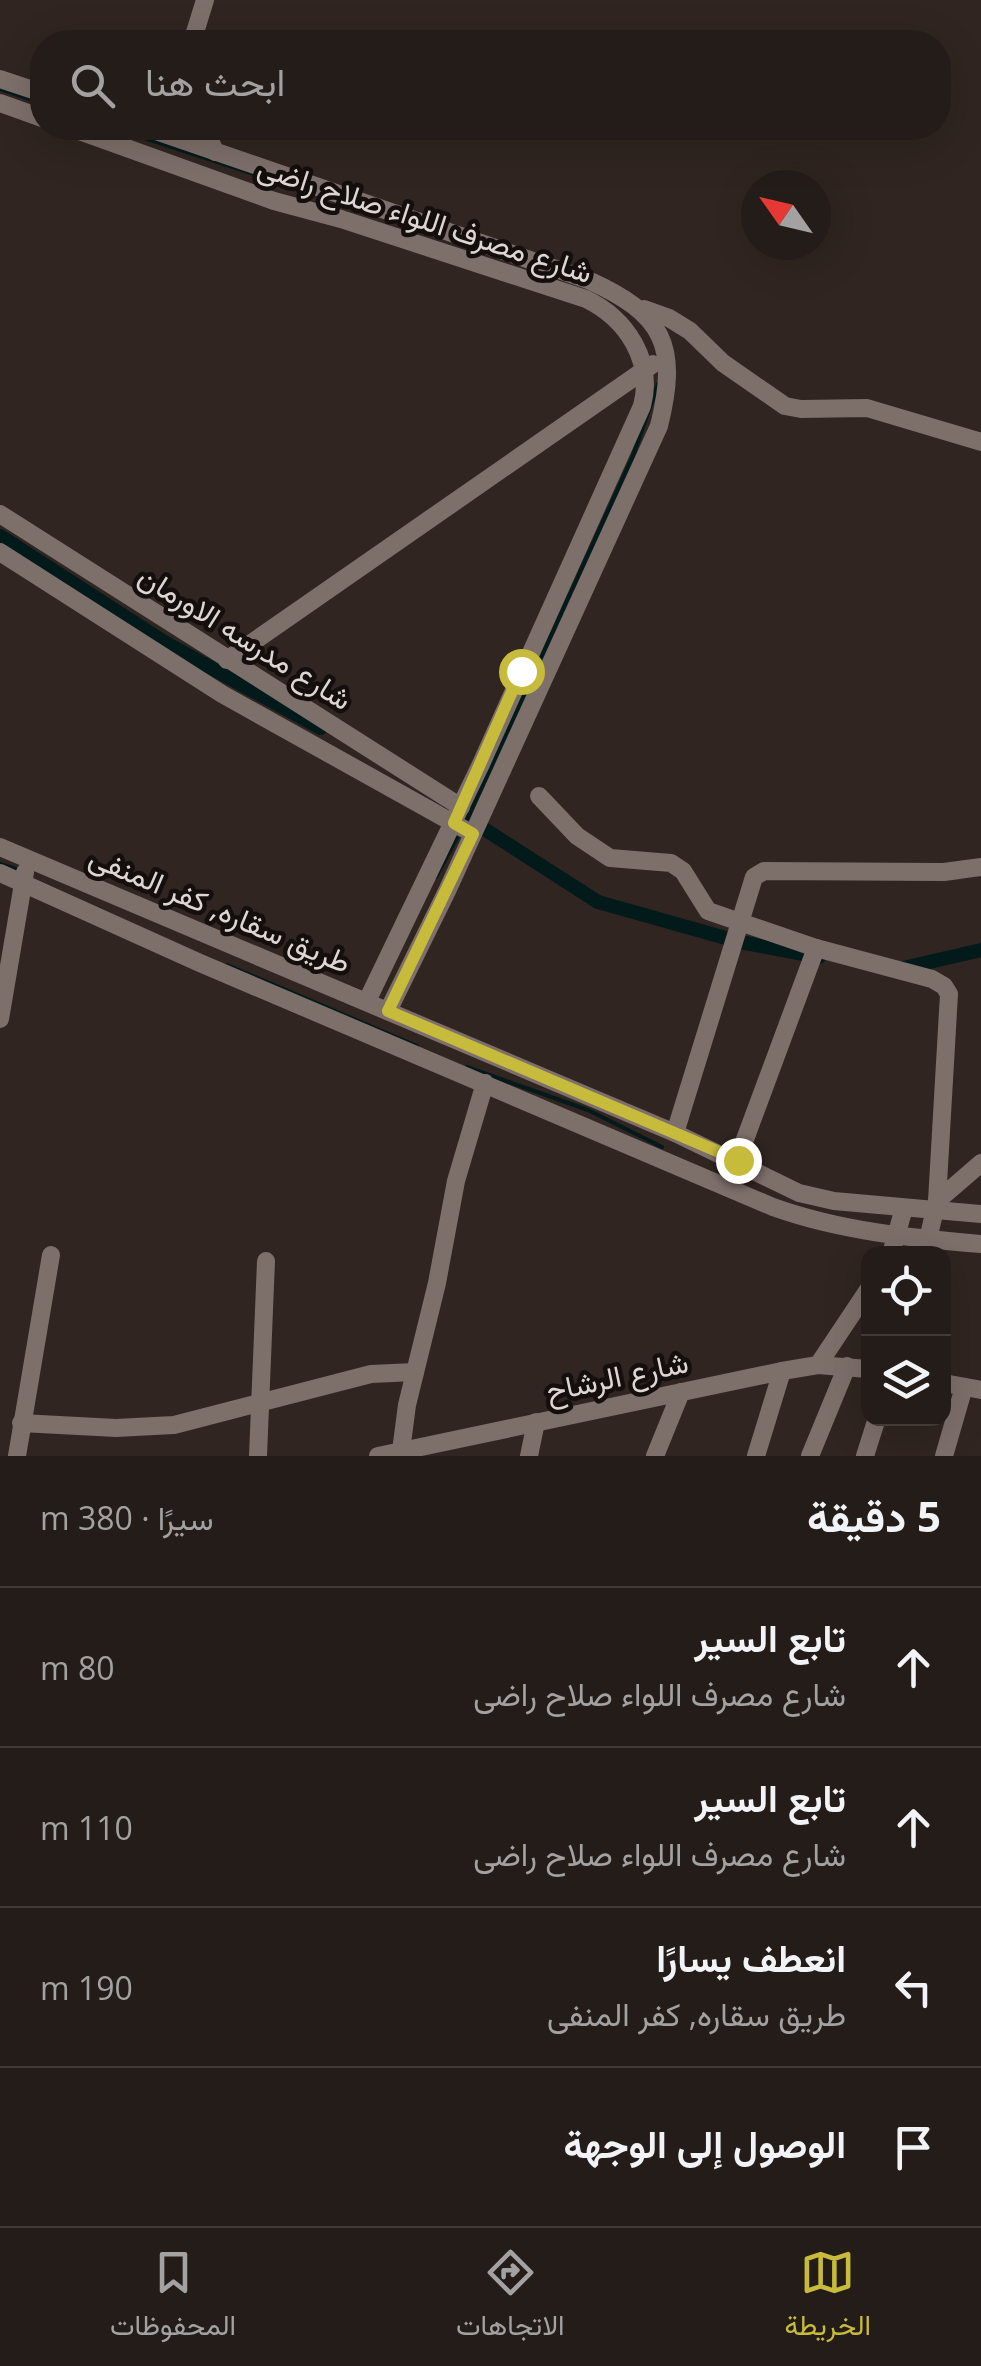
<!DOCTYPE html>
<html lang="ar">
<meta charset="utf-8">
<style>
:root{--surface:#241c18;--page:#2c2521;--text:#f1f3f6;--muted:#a3a1a2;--line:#413a37;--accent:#c7bb3c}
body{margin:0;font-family:"Open Sans",Vazirmatn,sans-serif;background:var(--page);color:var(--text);direction:rtl}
.controls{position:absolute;right:30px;bottom:30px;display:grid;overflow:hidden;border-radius:20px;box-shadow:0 10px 40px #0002}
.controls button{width:90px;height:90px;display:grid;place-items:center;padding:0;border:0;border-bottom:2px solid var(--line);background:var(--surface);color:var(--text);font:50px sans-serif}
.compass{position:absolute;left:741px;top:170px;width:90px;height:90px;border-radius:50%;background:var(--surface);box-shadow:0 10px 40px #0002;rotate:304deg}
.stop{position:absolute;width:30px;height:30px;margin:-22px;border:8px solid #c7bb3c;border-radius:50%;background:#fff}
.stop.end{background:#c7bb3c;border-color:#fff;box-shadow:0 2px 10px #0008}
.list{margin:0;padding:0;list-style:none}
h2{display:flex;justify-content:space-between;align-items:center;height:130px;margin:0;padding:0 40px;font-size:42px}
h2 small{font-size:32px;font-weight:400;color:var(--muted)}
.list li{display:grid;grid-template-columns:65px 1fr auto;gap:30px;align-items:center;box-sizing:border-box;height:160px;padding:0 40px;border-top:2px solid var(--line)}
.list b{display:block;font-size:38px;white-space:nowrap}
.list p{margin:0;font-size:32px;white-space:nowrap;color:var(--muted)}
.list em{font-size:32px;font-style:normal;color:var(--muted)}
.icon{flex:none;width:55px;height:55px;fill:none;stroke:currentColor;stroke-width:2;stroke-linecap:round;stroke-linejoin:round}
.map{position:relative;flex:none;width:981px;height:1456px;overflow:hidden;direction:ltr}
.search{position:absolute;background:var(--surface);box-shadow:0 10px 40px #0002;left:30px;right:30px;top:30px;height:110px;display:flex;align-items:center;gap:25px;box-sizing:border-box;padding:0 35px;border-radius:40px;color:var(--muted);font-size:38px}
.sheet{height:770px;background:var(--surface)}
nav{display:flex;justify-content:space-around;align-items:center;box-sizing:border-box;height:140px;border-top:2px solid var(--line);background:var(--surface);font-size:28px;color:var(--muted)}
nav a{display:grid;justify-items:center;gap:5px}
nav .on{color:var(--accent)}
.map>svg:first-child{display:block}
</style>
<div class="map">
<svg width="981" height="1456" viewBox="0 0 981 1456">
<rect width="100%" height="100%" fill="#302520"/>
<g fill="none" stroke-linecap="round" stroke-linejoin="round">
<g stroke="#031a1b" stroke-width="4">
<path d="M 0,89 L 42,103"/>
<path d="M 114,128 L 266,178"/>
<path d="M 465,824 L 633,456 L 658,384"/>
<path d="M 0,864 L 19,870"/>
<path d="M 436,877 L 460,832"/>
<path d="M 227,965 L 417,1046"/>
<path d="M 467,1067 L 588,1110 L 662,1147"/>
</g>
<g stroke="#031a1b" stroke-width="14">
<path d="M 0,536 L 164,642 L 321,728"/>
<path d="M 450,807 L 598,902 L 740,942 L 819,957"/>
<path d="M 899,969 L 981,950"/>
</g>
<g stroke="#7d6f6a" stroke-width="18">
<path d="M 192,42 L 205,0"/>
<path d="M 0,79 L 42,93"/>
<path d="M 0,103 L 42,118"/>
<path d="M 71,128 L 274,201 L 341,219 L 586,299 C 627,319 654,361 642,406 L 481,764 L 367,1001"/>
<path d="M 147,128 L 588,280 C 664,314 679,346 659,426 L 447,891 L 388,1011"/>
<path d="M 205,128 L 215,152"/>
<path d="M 644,309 L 669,318 L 690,331 L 723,363 L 785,406 L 801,409 L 867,408 L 981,442"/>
<path d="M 0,514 L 461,807"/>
<path d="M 0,552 L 222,694 L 464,829"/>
<path d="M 227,660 L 653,364"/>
<path d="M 539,796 L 577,836 L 610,858 L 671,863 L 683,871 L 708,911 L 816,948 L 932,979 L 944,986 L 949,994 L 937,1201 L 928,1239"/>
<path d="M 0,847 L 675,1133 L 799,1193 L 834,1201 L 981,1214"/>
<path d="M 0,873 L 200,963 L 773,1207 C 840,1231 911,1238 981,1244"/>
<path d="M 0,1019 L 25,872"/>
<path d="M 675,1133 L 754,877 L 764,871 L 944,872 L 981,867"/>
<path d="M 737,1161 L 816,948"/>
<path d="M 937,1201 L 981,1163"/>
<path d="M 891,1254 L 904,1208"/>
<path d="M 818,1365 L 868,1290"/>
<path d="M 944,1383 L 981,1390"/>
<path d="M 21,1423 L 116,1428 L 174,1425 L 371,1374 L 415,1372"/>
<path d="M 401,1451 L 407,1405 L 437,1283 L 456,1181 L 485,1083"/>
<path d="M 17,1456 L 51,1255"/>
<path d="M 258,1456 L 266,1261"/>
<path d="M 378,1456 L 782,1371 L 818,1365 L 868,1369"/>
<path d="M 529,1456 L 536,1422"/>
<path d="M 655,1456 L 681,1392"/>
<path d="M 756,1456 L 782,1371"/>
<path d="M 810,1456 L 847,1366"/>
<path d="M 865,1456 L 877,1418"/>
<path d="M 944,1456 L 964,1387"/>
</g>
</g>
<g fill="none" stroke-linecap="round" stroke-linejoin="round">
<path stroke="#c7bb3c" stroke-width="12" d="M 521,671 L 454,823 L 473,834 L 388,1011 L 738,1160"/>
</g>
<g text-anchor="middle" stroke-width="9" stroke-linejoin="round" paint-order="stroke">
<g font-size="30" fill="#ded6d3" stroke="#140f0d">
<text transform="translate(425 220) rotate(18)" y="10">شارع مصرف اللواء صلاح راضى</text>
<text transform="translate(245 638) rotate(32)" y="10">شارع مدرسه الاورمان</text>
<text transform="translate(220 910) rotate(23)" y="10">طريق سقاره, كفر المنفى</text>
<text transform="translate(617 1377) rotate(-12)" y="10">شارع الرشاح</text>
</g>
</g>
</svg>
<div class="controls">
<button><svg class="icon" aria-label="locate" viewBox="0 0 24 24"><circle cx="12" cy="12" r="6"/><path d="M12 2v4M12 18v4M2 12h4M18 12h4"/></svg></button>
<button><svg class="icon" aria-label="layers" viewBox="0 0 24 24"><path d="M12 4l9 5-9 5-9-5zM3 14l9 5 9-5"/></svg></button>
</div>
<svg class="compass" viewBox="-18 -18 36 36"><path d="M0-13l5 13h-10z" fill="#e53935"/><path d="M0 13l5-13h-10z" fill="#a3a1a2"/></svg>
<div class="stop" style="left:521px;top:671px"></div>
<div class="stop end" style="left:738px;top:1160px"></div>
<div class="search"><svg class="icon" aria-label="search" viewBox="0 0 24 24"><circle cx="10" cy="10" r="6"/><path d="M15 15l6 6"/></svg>ابحث هنا</div>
</div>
<section class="sheet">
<h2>5 دقيقة<small>سيرًا · 380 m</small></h2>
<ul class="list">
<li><svg class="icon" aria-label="ahead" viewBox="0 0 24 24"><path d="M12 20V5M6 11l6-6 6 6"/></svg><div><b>تابع السير</b><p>شارع مصرف اللواء صلاح راضى</p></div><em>80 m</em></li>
<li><svg class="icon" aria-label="ahead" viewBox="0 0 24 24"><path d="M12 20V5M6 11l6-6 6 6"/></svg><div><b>تابع السير</b><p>شارع مصرف اللواء صلاح راضى</p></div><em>110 m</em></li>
<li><svg class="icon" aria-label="left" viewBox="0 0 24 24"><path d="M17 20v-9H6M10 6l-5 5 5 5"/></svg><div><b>انعطف يسارًا</b><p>طريق سقاره, كفر المنفى</p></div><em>190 m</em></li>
<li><svg class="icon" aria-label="arrive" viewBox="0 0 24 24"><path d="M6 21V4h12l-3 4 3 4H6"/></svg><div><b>الوصول إلى الوجهة</b></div></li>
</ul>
</section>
<nav>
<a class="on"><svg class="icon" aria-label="map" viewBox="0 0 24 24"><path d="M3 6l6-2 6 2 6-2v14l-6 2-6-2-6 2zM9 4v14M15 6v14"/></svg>الخريطة</a>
<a><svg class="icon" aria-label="directions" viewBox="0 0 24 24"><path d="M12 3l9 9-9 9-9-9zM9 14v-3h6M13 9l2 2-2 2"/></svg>الاتجاهات</a>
<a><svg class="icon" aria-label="saved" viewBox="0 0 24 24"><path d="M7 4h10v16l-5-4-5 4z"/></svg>المحفوظات</a>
</nav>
